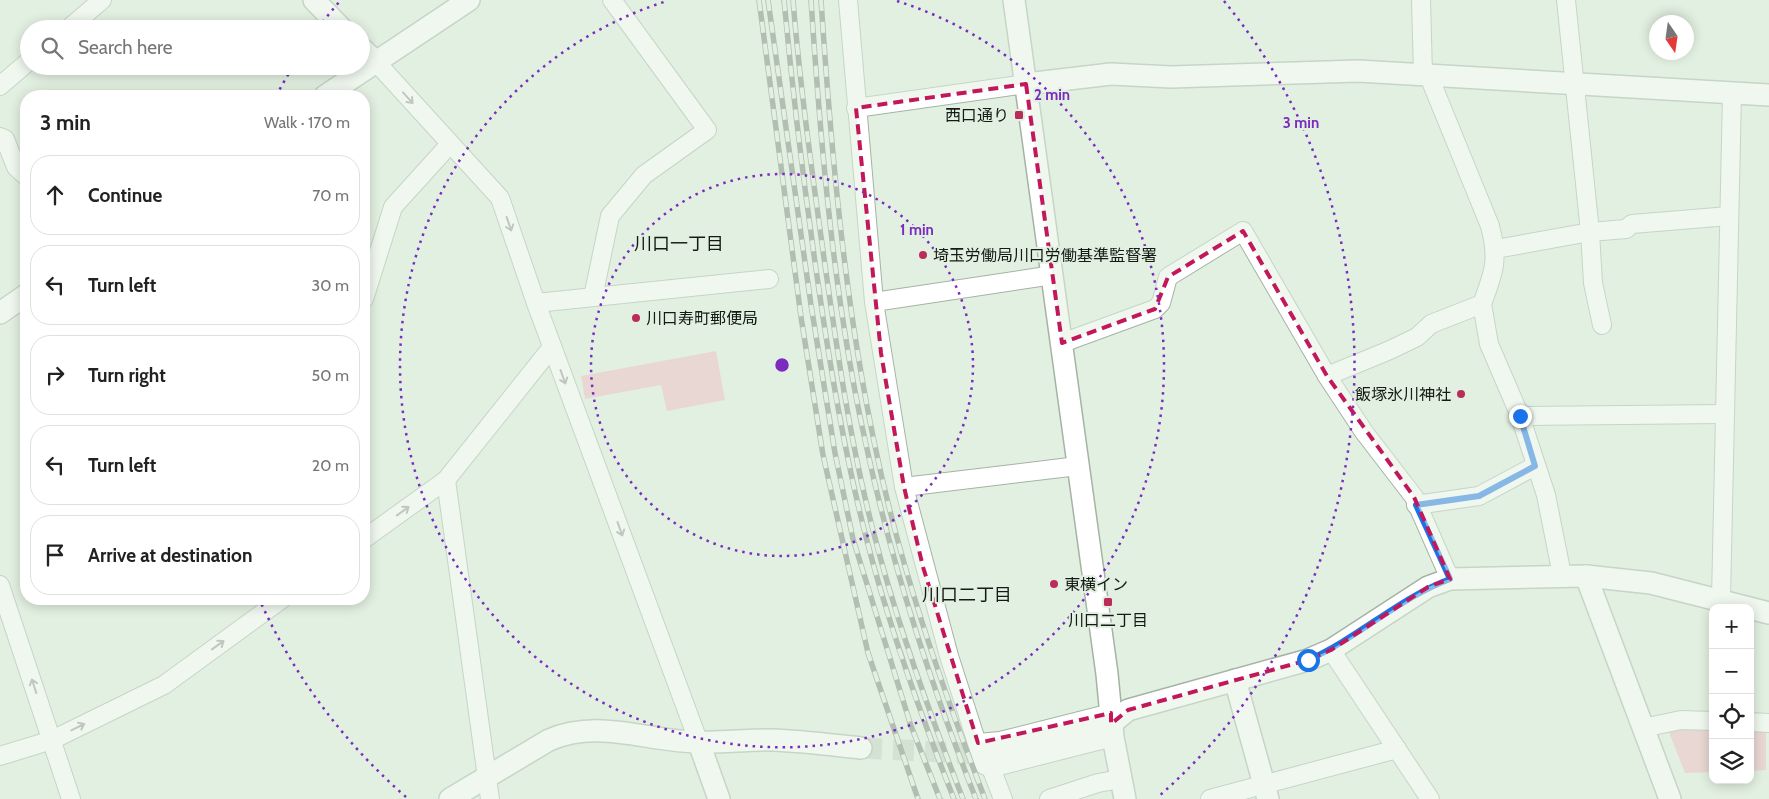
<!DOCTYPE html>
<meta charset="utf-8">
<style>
:root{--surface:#fff;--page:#f2f2f2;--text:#222;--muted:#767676;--line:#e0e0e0}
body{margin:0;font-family:Cabin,"Noto Sans JP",sans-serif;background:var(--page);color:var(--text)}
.controls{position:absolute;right:15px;bottom:15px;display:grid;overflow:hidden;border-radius:10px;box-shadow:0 2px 12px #0003}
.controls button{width:45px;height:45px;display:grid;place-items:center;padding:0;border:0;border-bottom:1px solid var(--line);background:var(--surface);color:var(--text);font:25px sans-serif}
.compass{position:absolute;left:1649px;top:15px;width:45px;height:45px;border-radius:50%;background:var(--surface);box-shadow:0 2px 12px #0003;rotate:167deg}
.stop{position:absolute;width:15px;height:15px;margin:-11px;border:4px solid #1a73e8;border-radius:50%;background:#fff}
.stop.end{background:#1a73e8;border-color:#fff;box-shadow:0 1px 5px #0008}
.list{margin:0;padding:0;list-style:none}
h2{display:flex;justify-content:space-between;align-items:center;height:65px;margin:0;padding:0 20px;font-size:21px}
h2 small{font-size:16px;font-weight:400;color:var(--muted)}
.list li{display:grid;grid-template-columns:32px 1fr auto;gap:15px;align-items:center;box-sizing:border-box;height:80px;margin:0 10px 10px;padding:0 10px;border:1px solid var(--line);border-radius:20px}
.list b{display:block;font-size:19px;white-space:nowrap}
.list em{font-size:16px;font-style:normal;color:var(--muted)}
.icon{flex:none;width:28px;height:28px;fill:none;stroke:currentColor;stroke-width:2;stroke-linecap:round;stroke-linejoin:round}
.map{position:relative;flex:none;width:1769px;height:799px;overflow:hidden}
.search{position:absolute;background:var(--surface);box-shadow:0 2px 12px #0003;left:20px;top:20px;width:350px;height:55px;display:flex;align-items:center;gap:12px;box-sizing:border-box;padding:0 18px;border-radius:28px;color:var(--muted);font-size:19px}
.panel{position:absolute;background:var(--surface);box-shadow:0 2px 12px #0003;left:20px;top:90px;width:350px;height:515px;border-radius:20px}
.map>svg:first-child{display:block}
</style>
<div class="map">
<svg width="1769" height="799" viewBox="0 0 1769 799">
<rect width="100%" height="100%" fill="#e2f0e1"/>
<g fill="#f1b8c2">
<path d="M 716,351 L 725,400 L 667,411 L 661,385 L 585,399 L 581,376 Z"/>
<path d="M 1667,727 L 1713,727 L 1713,772 L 1685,773 Z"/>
<path d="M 1750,727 L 1766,727 L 1766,770 L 1750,771 Z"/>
</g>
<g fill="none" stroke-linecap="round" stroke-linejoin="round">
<path stroke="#c3d0c2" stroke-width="21" stroke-dasharray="21 11" stroke-linecap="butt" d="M 861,748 L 984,754"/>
<g stroke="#a5b3a5" stroke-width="20">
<g id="minor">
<path d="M 848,0 L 874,302 L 904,487 L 949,656 L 984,765 L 991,768 L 1003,799"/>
<path d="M 1421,0 L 1423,74"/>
<path d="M 1566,0 L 1590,232 L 1593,283 L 1602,325"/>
<path d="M 68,29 L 102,0"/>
<path d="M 376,62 L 500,198 L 536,303 L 699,743"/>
<path d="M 0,86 L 29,61"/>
<path d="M 856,108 L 1026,84"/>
<path d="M 0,137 L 5,139 L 16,167 L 26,176"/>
<path d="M 1496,249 L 1590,232 L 1626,229 L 1632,224 L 1729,216"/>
<path d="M 593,297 L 610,216 L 644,175 L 707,130 L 612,0"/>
<path d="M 364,299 L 393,207 L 450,144"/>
<path d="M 874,302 L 1053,275"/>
<path d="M 536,303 L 769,279"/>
<path d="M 1482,304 L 1489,344 L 1520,416 L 1546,495 L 1562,575"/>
<path d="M 1062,343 L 1155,309 L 1161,303 L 1168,277 L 1243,231 L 1327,376 L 1364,432 L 1414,497 L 1450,579"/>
<path d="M 1327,376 L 1390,350 L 1417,337 L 1431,324 L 1482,304 C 1494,272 1499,260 1490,226 L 1428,74"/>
<path d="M 1520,416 L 1725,414"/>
<path d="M 446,480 L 490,799"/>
<path d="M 904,487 L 1078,466"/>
<path d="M 1416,505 L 1479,496 L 1535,466"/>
<path d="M 364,539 L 446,480 L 552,347"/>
<path d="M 0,585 L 71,799"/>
<path d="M 1721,599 L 1732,94"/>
<path d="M 1331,650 L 1430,799"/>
<path d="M 1750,722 L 1769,723"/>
<path d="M 1643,728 L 1681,720 L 1713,721"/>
<path d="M 978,743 L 1000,741 L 1111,713"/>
<path d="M 0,756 L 52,740 L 164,685 L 282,599"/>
<path d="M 991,768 L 1113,737"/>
<path d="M 1049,799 L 1098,783 L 1121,779"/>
<path d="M 1210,799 L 1397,749"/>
</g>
</g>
<g stroke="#a5b3a5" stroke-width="24">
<g id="tertiary">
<path d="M 314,0 L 342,29"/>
<path d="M 1014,0 L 1107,674 L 1113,737 L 1125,799"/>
<path d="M 361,48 L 376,62"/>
<path d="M 1026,84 L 1111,74 L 1171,77 L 1358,71 L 1769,95"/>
<path d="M 325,96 L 469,0"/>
<path d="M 0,313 L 26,295"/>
<path d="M 1586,576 L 1670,799"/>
<path d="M 1235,680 L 1268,799"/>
<path d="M 699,743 L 719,799"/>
<path d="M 984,754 L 999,753 L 1111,724 L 1128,710 L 1308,660 L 1331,650 L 1428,587 L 1450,579 L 1586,576 L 1651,583 L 1769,613"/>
<path d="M 450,799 L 549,740 C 599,718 648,742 700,742 C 724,743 749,739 773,740 C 802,741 832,745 861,748"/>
</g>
</g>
<use href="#minor" stroke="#fff" stroke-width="18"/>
<use href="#tertiary" stroke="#fff" stroke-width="21"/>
<g stroke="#778076" stroke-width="5.5">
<g id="rail">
<path d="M 759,0 L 801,317 L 823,455 L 868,653 L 918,799"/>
<path d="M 768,0 L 811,305 L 835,453 L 853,539 L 911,726 L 940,799"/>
<path d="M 784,0 C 793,97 805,194 819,290 C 831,373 845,456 866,537 C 889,627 920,713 954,799"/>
<path d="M 793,0 C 800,86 812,172 824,258 C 837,350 850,443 874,534 C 897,624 929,712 963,799"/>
<path d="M 811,0 C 821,150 834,303 867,449 C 893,569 931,685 976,799"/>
<path d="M 821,0 C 831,149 844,299 875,446 C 900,567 941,684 985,799"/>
</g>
</g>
<use href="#rail" stroke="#e2f0e1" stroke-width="4" stroke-dasharray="11" stroke-linecap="butt"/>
</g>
<defs><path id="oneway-shaft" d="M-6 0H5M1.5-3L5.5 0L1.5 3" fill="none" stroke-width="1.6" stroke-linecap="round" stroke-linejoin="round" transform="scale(1.25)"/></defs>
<g stroke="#969896">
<use href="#oneway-shaft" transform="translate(408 98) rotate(48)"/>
<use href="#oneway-shaft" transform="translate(509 224) rotate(71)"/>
<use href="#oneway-shaft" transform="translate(563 377) rotate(70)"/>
<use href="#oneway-shaft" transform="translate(403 511) rotate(-36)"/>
<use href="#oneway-shaft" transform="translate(620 529) rotate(70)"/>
<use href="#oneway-shaft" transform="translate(218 645) rotate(-36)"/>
<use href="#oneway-shaft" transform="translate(34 686) rotate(-108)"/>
<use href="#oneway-shaft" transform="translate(78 727) rotate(-26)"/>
</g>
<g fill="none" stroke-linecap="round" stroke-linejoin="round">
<path stroke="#1a73e8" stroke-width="6" d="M 1308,660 C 1358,638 1399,598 1450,579 L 1416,505 L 1479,496 L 1535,466 L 1520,416"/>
</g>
<path d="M0 0H1769V799H0ZM 1026,84 L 1062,343 L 1155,309 L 1168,277 L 1243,231 L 1327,376 L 1414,497 L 1450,579 L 1428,587 L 1331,650 L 1308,660 L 1128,710 L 1111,724 L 1111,713 L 978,743 L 923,567 L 904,487 L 881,353 L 856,108 Z" fill="#e2f0e1" fill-opacity=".55" fill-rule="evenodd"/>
<path fill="none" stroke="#c2185b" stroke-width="4" stroke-dasharray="10 6" stroke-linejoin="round" d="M 1026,84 L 1062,343 L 1155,309 L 1168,277 L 1243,231 L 1327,376 L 1414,497 L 1450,579 L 1428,587 L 1331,650 L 1308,660 L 1128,710 L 1111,724 L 1111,713 L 978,743 L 923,567 L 904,487 L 881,353 L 856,108 Z"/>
<g fill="none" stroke="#7b2cbf" stroke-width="2.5" stroke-dasharray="2.5 5">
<circle cx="782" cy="365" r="191"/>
<path d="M897 1A382 382 0 1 1 667 1"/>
<path d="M406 797A573 573 0 0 1 261 603M276 96A573 573 0 0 1 291 70M318 28A573 573 0 0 1 340 1M1224 1A573 573 0 0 1 1158 797"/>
</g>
<g fill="#ba2c5a" stroke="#e2f0e1" stroke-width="2">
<rect x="1014" y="110" width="10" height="10" rx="2.5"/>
<circle cx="923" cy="255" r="5"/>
<circle cx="636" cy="318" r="5"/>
<circle cx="1461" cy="394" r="5"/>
<circle cx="1054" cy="584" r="5"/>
<rect x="1103" y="597" width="10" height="10" rx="2.5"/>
</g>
<g text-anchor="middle" stroke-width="4" stroke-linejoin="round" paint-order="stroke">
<g font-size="16" fill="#151a15" stroke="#e2f0e1" text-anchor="start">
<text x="1009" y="121" text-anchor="end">西口通り</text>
<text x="933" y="261">埼玉労働局川口労働基準監督署</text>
<text x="646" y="324">川口寿町郵便局</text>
<text x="1451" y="400" text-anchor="end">飯塚氷川神社</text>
<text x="1064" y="590">東横イン</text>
<text x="1108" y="626" text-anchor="middle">川口二丁目</text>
</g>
<g font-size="18" fill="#151a15" stroke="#e2f0e1">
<text x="679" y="250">川口一丁目</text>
<text x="967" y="601">川口二丁目</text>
</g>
</g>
<circle cx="782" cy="365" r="8" fill="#7b2cbf" stroke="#e2f0e1" stroke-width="2.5"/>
<g font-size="15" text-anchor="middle" font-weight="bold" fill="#7b2cbf" stroke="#e2f0e1" stroke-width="4" stroke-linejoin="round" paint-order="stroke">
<text x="1052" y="100">2 min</text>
<text x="1301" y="128">3 min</text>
<text x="917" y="235">1 min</text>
</g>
</svg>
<div class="controls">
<button>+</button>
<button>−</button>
<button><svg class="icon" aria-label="locate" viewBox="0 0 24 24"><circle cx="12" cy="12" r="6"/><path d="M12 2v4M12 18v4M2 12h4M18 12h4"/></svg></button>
<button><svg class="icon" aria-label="layers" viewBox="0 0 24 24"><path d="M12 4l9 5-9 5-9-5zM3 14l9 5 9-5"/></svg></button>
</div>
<svg class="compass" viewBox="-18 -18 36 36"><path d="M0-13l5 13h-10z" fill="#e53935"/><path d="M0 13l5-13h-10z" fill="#767676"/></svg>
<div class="stop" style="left:1308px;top:660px"></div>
<div class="stop end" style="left:1520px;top:416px"></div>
<div class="search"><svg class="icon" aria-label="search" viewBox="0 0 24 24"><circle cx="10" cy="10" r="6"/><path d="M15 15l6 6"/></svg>Search here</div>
<section class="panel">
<h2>3 min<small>Walk · 170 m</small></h2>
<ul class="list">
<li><svg class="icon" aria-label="ahead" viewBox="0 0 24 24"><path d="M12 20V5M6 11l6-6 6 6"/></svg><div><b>Continue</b></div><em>70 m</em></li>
<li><svg class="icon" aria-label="left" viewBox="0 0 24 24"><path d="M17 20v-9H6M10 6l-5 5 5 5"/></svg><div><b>Turn left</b></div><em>30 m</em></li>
<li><svg class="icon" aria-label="right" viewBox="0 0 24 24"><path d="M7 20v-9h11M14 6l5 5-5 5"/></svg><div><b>Turn right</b></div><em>50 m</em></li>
<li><svg class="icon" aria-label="left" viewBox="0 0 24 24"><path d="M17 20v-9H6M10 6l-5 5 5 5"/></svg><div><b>Turn left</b></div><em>20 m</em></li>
<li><svg class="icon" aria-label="arrive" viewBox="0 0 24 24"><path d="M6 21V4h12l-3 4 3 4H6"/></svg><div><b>Arrive at destination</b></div></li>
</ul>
</section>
</div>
